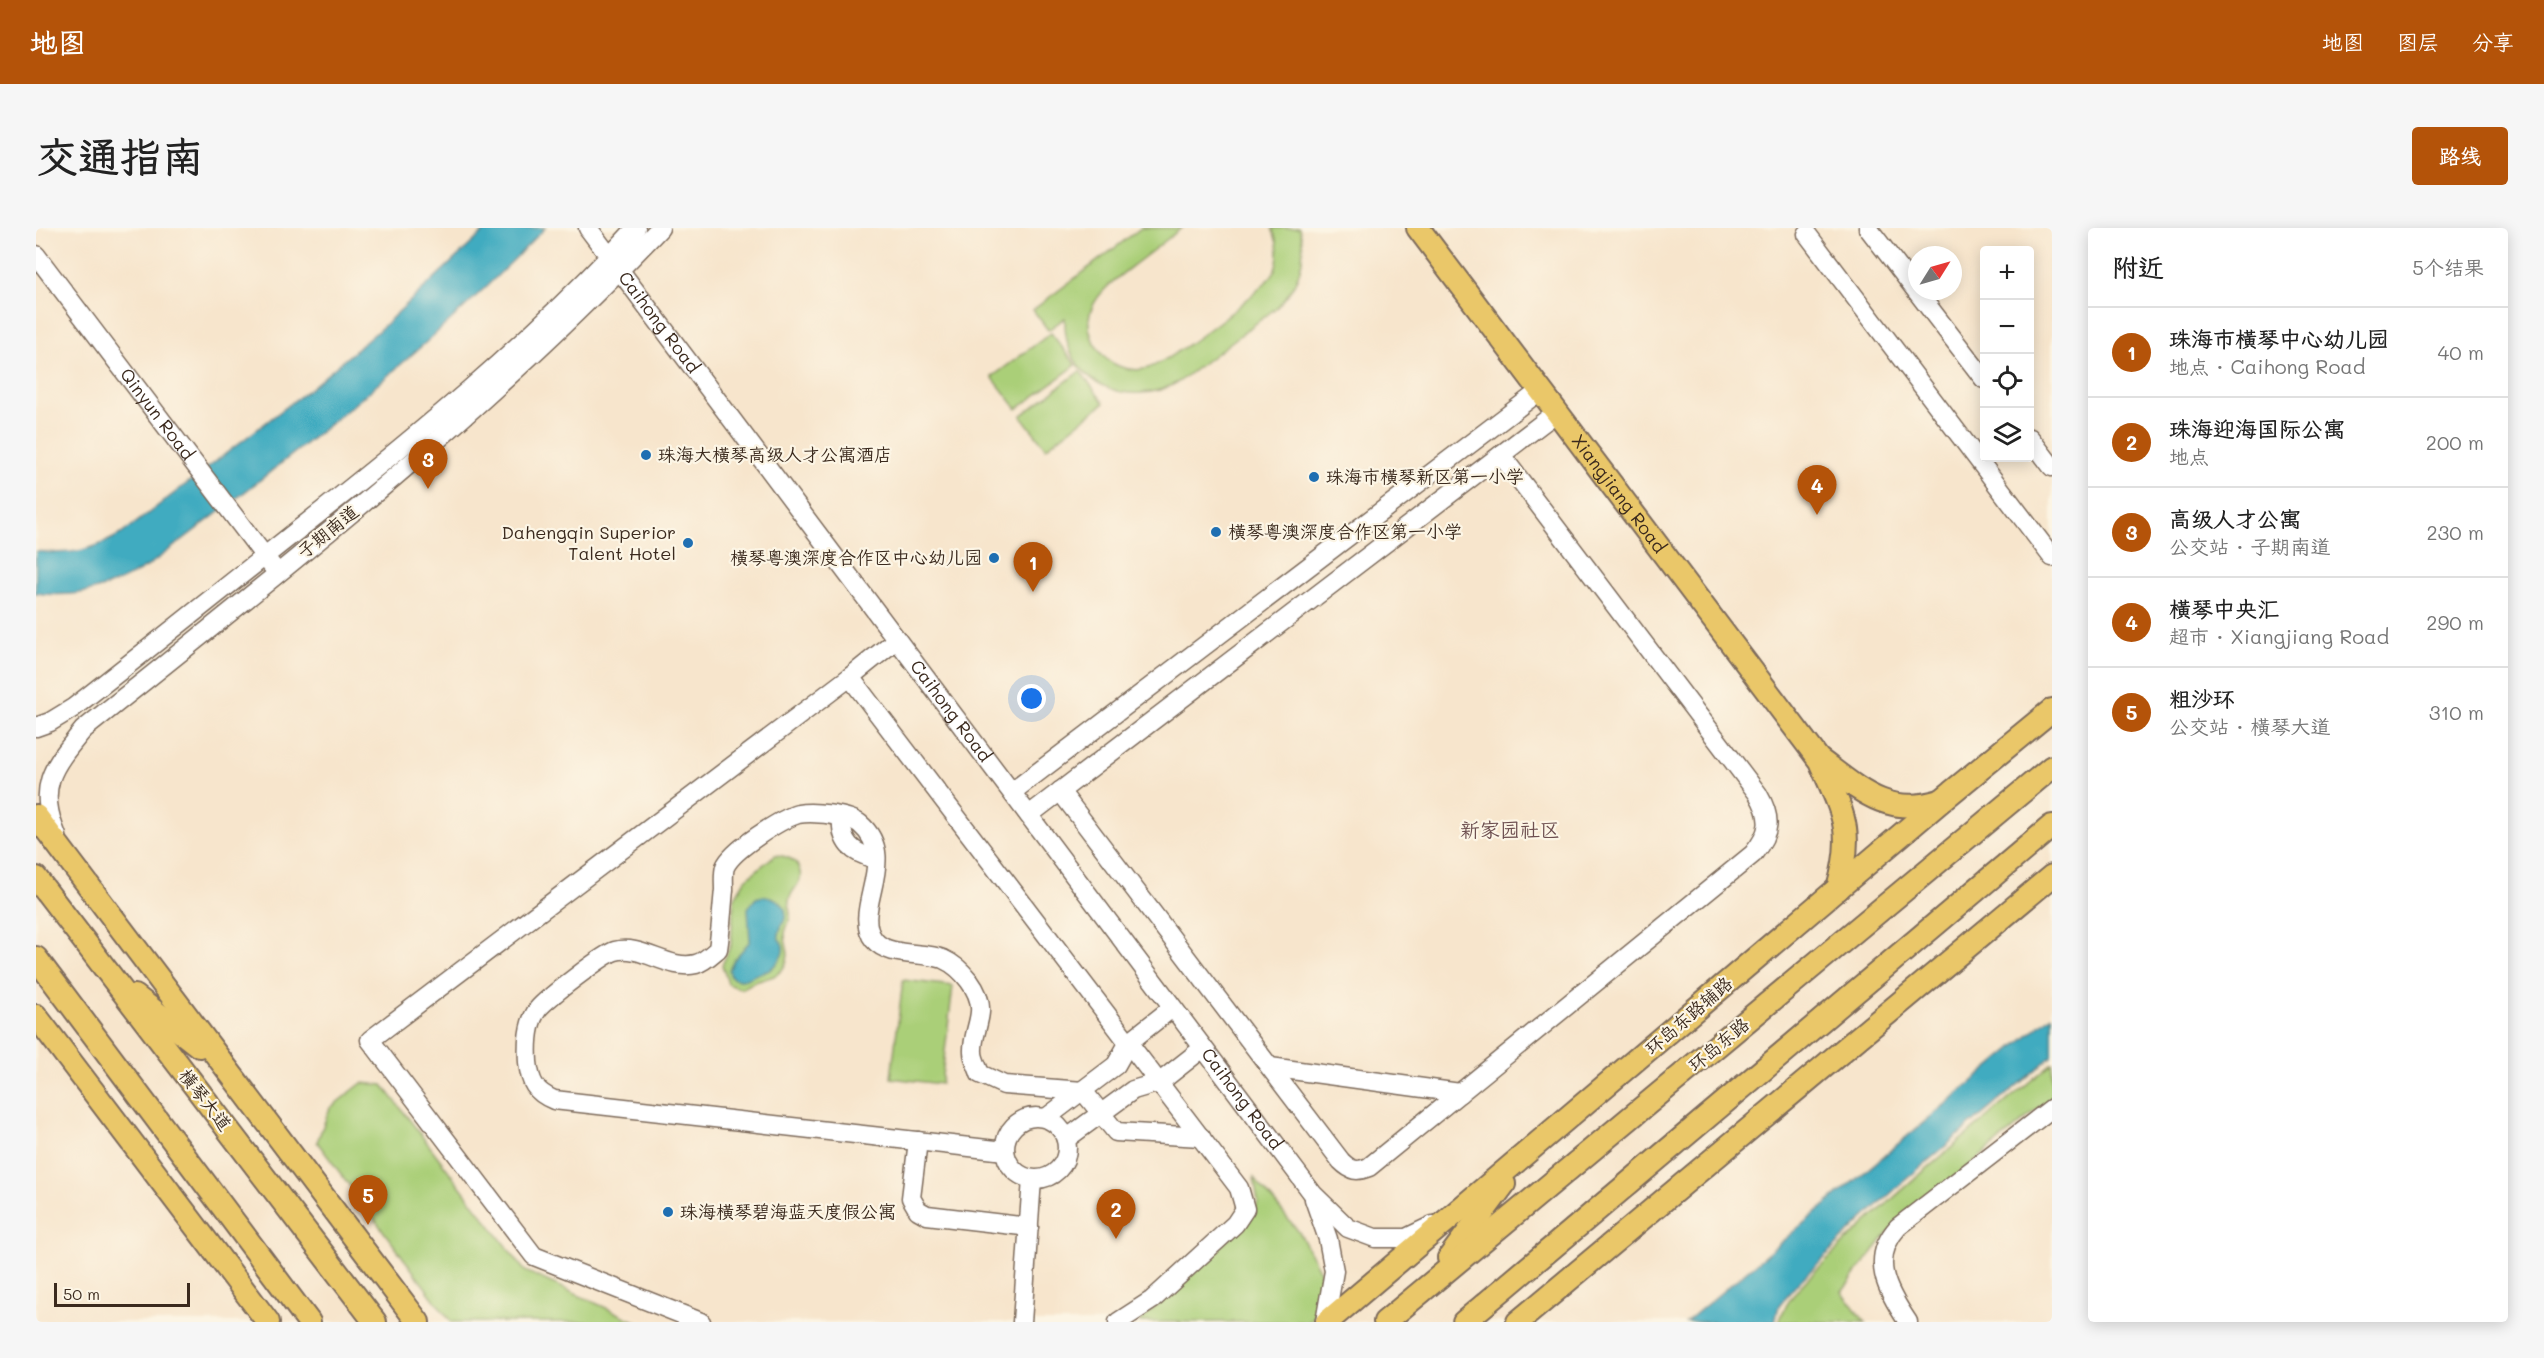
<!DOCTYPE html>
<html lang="zh">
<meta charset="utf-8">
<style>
:root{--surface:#fff;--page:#f6f6f6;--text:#222;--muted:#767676;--line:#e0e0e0;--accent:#b45309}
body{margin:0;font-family:Mali,"LXGW WenKai TC",sans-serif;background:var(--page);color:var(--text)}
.controls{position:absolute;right:18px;top:18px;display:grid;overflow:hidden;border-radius:6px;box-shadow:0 3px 15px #0003}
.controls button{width:54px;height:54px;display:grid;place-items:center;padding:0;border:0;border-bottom:2px solid var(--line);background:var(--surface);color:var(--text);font:30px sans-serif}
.compass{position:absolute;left:1872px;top:18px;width:54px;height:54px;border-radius:50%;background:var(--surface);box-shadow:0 3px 15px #0003;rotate:53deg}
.scale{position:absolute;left:18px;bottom:15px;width:136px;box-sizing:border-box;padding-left:6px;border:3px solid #3b2a1e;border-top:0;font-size:16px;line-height:21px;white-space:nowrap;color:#3b2a1e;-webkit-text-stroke:4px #fcf5e5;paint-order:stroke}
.you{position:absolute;left:996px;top:471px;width:21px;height:21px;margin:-15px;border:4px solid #fff;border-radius:50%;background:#1a73e8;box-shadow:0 0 0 9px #1a73e833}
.badge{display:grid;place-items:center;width:39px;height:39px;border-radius:50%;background:var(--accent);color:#fff;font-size:20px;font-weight:700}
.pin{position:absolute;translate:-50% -50px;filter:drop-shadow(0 2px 3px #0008)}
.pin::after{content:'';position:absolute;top:32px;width:21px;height:18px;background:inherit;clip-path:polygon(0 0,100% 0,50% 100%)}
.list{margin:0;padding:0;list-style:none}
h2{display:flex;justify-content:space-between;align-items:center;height:78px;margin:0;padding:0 24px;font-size:26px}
h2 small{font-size:20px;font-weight:400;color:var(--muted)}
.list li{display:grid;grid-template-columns:39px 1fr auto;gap:18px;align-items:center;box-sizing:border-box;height:90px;padding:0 24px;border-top:2px solid var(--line)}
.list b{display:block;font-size:22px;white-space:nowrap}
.list p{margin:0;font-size:20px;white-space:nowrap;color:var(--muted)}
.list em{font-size:20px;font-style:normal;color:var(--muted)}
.icon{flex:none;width:33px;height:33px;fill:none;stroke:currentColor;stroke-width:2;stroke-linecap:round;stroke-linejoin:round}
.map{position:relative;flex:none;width:2016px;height:1094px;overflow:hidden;border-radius:6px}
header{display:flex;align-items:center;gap:36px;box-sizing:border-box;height:84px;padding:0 30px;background:var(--accent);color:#fff}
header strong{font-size:28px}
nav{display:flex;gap:33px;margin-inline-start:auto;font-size:21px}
.intro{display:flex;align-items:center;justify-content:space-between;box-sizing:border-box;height:144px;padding:0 36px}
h1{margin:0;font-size:42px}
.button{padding:15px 27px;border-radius:6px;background:var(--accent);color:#fff;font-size:21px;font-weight:700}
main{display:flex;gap:36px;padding:0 36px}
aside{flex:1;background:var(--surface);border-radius:6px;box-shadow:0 3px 15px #0003}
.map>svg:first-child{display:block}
</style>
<header>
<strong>地图</strong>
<nav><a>地图</a><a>图层</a><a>分享</a></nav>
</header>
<div class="intro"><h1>交通指南</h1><a class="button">路线</a></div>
<main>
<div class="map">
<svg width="2016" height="1094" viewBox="0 0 2016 1094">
<rect width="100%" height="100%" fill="#fcf5e5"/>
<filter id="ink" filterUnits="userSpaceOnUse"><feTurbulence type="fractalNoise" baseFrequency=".0167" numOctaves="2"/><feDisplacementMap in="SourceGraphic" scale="12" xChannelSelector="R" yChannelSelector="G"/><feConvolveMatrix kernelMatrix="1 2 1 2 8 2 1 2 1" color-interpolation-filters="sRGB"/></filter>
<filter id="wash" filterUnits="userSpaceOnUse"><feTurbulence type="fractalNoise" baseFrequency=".008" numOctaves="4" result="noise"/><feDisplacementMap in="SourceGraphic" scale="24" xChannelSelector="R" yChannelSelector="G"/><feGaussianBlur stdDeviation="1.35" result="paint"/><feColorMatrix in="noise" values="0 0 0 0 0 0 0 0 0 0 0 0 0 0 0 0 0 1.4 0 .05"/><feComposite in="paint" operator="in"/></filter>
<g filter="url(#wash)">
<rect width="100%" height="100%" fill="#f7e5cc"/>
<g fill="#aacf78" stroke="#727c4b" stroke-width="1.5">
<path d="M 1105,0 L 1146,0 C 1130,12 1115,24 1099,36 C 1070,58 1034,84 1064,124 C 1074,137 1092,144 1108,141 C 1128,139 1229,62 1238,44 C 1245,29 1242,14 1236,0 L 1263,0 C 1273,31 1262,59 1240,80 L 1144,153 C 1092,184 1026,154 1029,90 L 1012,102 L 997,82 Z"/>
<path d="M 1015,105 L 1040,137 L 981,181 L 956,149 Z"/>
<path d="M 1044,143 L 1068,175 L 1010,220 L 985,188 Z"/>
<path d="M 739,627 C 751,628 761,631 764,644 C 767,656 754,662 753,673 C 752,678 754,682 754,687 C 754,693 750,699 749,705 C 748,717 756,725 749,737 C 744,748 733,750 722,753 C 716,754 711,759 705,761 L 692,756 L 686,737 L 695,717 L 698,671 L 709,652 Z"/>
<path d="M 867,752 L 917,758 L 905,856 L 855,850 Z"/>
<path d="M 2016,835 L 2016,869 L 1850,1007 L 1806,1064 L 1829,1094 L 1743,1094 C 1752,1065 1778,1045 1799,1024 C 1868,957 1943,897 2016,835 Z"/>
<path d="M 326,855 L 347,857 L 489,1043 L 601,1094 L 415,1094 L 281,914 L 294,880 Z"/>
<path d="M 1218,950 L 1263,1004 L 1287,1049 L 1278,1090 L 1272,1094 L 1103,1094 L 1215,990 L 1222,974 Z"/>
</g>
<g fill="#40abc0" stroke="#3e6a6f" stroke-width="1.5">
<path d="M 452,0 L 509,0 C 388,126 251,233 112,338 C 76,360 41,371 0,365 L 0,323 C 34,328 59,322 88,304 L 276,159 L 342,103 Z"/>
<path d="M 728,668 C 741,669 754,678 748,693 C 746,698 743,701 743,707 C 742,715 743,708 746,715 C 751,726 740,737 732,743 C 717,744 709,758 695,749 L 693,742 L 698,732 L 714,713 L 712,680 L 720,670 Z"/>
<path d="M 2016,787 L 2016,828 L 1867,954 L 1826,992 L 1762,1055 L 1743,1077 L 1739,1094 L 1650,1094 Z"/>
</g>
</g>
<g filter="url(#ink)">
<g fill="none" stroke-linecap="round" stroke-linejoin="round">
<g stroke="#7d6b5b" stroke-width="21">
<g id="minor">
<path id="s1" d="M 552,0 L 1277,966 L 1312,1000 L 1339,1010 L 1370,1010 L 1397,997"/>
<path d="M 1832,0 L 1948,151"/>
<path d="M 1771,6 L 2016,329"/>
<path id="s2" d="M 0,27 L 236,338"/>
<path d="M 1994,210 L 2016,239"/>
<path d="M 814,449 L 1203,960 L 1209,981 L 1199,996 L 1116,1072 L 1082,1094"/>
<path d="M 0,499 L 14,494 L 37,480 C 111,422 185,363 258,305 C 378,211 497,113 600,0"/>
<path d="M 1024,563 L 1305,933 C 1315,943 1321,944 1333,939 L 1717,626 C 1735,604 1736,590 1722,566 L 1465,227"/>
<path d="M 976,564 L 1505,162"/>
<path d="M 993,587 L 1521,184"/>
<path d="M 806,589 C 804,615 816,625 840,631"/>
<path d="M 21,608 C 1,558 15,541 47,502 C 246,343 448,186 624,0"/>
<path d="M 1234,839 L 1424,865"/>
<circle cx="1000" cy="920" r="31"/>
<path d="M 1010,890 L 1080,837 L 1093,814 L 1136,780"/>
<path d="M 1030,911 L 1097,862 L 1124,854 L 1167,820"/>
<path d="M 882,913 L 875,970 L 882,982 L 891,987 L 993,999"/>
<path d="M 969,923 L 518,872 C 499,864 494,854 492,834 C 491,817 491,795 502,781 C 510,771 568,726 579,723 C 606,716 633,743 660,736 C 668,734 676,726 682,721 C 685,701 686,681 688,662 C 688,655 687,645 689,639 C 696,622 745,591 762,586 C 776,583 813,587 824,596 C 865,631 814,682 838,712 C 853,730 887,723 907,731 C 925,739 946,763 944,784 C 943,797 936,811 937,824 C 937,831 942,839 944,846 L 968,857 L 1047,863 L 1080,904 L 1165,909"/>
<path d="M 1278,971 L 1292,1011 L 1298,1043 L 1289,1094"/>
<path d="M 665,1094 L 498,1028 L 334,812 L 814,449 L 860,412"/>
<path d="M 986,1094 L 996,951"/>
<path d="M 1872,1094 C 1851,1063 1833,1031 1862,999 L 2016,880"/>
</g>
</g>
<g stroke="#7d6b5b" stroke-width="26">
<g id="major">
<path id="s3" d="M 1382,0 L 1784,533 C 1807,586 1819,602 1802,661"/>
<path d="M 1785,533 C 1825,563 1852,589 1904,573"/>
<path d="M 0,588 L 382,1094"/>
<path d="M 0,650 L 339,1094"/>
<path d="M 0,730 L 273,1094"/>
<path d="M 99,768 L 163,818"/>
<path d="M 0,788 L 232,1094"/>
<path d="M 1413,1030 L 1468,956"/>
<path d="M 1291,1094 L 1905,573 L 2016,482"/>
<path d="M 1349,1094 L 2016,539"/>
<path d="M 1428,1094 L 2016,598"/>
<path d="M 1482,1094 L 2016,648"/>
</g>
</g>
<use href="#minor" stroke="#fff" stroke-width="18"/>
<use href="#major" stroke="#eac769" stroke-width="22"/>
</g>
</g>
<g fill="#1f6fb2" stroke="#fcf5e5" stroke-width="2">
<circle cx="610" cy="227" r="6"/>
<circle cx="1278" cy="249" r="6"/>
<circle cx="1180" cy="304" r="6"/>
<circle cx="652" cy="315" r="6"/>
<circle cx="958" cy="330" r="6"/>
<circle cx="632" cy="984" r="6"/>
</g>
<g text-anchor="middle" stroke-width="4.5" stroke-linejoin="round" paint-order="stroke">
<g font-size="18" fill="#3b2a1e" stroke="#fcf5e5">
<text dy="6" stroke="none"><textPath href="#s1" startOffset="118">Caihong Road</textPath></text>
<text dy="6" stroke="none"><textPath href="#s2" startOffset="200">Qinyun Road</textPath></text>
<text dy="6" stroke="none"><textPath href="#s3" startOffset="333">Xiangjiang Road</textPath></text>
<text transform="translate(292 304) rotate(-39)" y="6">子期南道</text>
<text dy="6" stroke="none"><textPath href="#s1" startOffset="604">Caihong Road</textPath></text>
<text transform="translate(1653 788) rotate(-41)" y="6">环岛东路辅路</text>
<text transform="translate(1683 817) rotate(-40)" y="6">环岛东路</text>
<text transform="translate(169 872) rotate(52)" y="6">横琴大道</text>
<text dy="6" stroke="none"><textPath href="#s1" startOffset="1089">Caihong Road</textPath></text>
</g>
<g font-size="18" fill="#3b2a1e" stroke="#fcf5e5" text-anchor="start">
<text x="622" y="233">珠海大横琴高级人才公寓酒店</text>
<text x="1290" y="255">珠海市横琴新区第一小学</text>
<text x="1192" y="310">横琴粤澳深度合作区第一小学</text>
<text x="640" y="311" text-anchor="end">Dahengqin Superior<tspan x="640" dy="21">Talent Hotel</tspan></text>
<text x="946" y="336" text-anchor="end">横琴粤澳深度合作区中心幼儿园</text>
<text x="644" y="990">珠海横琴碧海蓝天度假公寓</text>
</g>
<g font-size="20" fill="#6d4f50" stroke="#fcf5e5">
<text x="1474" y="609">新家园社区</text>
</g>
</g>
</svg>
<div class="controls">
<button>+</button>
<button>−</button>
<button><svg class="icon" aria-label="locate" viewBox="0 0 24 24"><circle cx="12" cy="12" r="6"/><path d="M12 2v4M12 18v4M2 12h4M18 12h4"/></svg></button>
<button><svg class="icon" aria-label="layers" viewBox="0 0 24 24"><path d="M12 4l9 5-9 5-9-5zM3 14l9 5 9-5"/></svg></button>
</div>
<svg class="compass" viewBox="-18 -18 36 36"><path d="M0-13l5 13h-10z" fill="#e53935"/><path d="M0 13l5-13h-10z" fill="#767676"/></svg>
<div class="scale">50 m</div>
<div class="you"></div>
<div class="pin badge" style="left:997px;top:364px">1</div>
<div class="pin badge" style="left:1080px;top:1011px">2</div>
<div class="pin badge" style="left:392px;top:261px">3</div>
<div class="pin badge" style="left:1781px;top:287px">4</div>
<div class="pin badge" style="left:332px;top:997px">5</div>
</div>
<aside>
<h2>附近<small>5个结果</small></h2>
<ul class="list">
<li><span class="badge">1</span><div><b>珠海市横琴中心幼儿园</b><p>地点 · Caihong Road</p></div><em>40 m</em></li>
<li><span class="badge">2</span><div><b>珠海迎海国际公寓</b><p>地点</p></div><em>200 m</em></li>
<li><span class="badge">3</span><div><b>高级人才公寓</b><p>公交站 · 子期南道</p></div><em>230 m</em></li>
<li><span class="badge">4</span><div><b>横琴中央汇</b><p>超市 · Xiangjiang Road</p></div><em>290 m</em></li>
<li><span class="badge">5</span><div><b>粗沙环</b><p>公交站 · 横琴大道</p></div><em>310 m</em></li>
</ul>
</aside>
</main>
